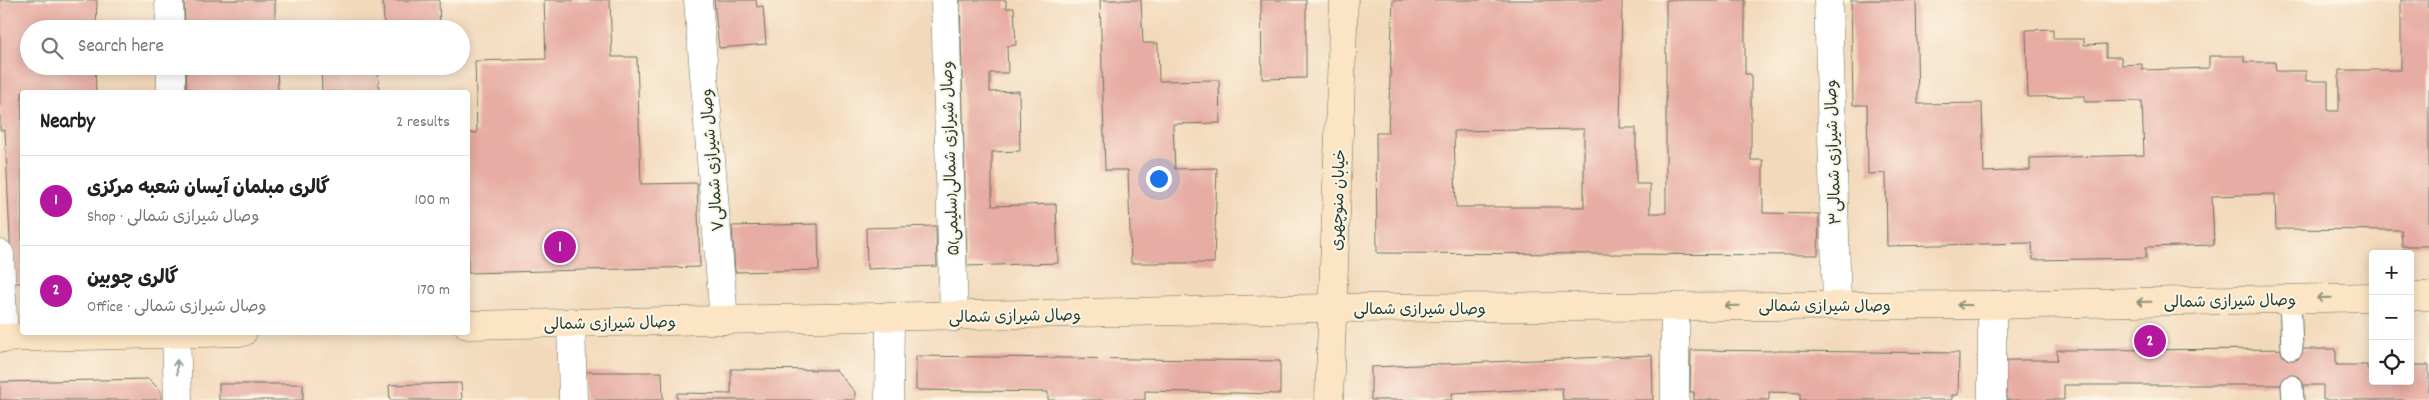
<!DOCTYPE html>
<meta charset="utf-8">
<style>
:root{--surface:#fff;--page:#f6f6f6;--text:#222;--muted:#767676;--line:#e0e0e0;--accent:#b5179e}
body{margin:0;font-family:Dekko,"Playpen Sans Arabic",sans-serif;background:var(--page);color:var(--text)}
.controls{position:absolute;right:15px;bottom:15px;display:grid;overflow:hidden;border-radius:5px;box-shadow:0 2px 12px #0003}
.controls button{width:45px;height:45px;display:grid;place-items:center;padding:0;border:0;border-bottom:1px solid var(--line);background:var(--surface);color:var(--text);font:25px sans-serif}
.you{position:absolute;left:1158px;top:178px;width:18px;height:18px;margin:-12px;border:4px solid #fff;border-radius:50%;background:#1a73e8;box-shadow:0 0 0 8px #1a73e833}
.badge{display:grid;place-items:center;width:32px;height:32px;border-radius:50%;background:var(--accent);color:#fff;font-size:16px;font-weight:700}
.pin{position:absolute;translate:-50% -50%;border:2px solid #fff;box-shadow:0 1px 5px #0006}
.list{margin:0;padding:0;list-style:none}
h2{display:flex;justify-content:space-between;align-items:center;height:65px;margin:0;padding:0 20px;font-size:21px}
h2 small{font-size:16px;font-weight:400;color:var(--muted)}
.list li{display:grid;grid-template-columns:32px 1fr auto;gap:15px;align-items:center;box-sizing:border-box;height:90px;padding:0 20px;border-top:1px solid var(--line)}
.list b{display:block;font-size:19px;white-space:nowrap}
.list p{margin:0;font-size:16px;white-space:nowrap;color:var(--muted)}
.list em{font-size:16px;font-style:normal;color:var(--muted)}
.icon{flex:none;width:28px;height:28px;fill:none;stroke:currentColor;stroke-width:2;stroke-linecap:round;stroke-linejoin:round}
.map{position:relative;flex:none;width:2429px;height:400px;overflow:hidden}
.search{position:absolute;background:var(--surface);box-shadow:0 2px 12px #0003;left:20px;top:20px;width:450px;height:55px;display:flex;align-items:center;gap:12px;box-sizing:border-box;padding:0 18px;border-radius:28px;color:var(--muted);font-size:19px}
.panel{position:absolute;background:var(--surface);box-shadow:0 2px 12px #0003;left:20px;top:90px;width:450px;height:245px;border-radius:5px}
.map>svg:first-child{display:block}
</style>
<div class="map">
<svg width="2429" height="400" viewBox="0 0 2429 400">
<rect width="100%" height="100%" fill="#fcf5e5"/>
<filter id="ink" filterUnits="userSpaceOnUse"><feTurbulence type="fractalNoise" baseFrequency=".02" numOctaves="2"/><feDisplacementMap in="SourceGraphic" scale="10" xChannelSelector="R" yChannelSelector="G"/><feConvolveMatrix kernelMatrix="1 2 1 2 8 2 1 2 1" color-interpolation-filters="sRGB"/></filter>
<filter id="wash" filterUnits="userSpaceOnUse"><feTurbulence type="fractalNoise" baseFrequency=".0096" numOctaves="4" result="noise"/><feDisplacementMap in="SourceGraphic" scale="20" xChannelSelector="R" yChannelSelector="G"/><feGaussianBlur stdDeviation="1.12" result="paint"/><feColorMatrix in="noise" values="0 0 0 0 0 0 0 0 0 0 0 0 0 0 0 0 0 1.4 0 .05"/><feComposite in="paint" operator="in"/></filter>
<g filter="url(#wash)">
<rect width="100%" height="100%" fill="#f3d9bb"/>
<g id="blocks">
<g fill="#e7aca3" fill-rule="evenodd">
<path d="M 0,0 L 97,0 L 96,29 L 29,29 L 29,66 L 95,66 L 96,92 L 22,92 L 22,283 L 12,283 L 5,130 L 0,130 Z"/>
<path d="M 184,0 L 275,0 L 275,29 L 185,29 Z"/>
<path d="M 383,0 L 439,0 L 440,29 L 384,29 Z"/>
<path d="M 544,0 L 610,0 L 612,57 L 637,57 L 641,184 L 697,183 L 700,267 L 468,273 L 468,133 L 477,133 L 475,61 L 546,59 Z"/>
<path d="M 714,0 L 756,0 L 757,7 L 763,6 L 766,44 L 719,48 Z"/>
<path d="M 960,0 L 1006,0 L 1006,8 L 1014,8 L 1016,45 L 1007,46 L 1008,73 L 990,73 L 990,92 L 1019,91 L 1020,151 L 992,152 L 992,206 L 1056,204 L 1058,263 L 967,266 Z"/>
<path d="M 1100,0 L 1141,0 L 1143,43 L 1158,43 L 1159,81 L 1219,80 L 1220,123 L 1173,124 L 1175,169 L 1217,168 L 1214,263 L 1131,263 L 1128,170 L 1105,170 Z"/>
<path d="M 1261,0 L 1306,0 L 1306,78 L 1262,79 Z"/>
<path d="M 1393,0 L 1622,0 L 1620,128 L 1636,128 L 1636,184 L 1650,184 L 1650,213 L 1666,213 L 1666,0 L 1745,0 L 1745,74 L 1751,74 L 1751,160 L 1763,160 L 1763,213 L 1819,214 L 1818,255 L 1377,253 L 1376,133 L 1388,133 ZM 1584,129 L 1584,207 L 1456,207 L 1454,131 Z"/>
<path d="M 1851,0 L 1916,0 L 1918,104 L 1982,103 L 1984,172 L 2030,170 L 2030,158 L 2144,155 L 2142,101 L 2085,102 L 2085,96 L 2028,97 L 2026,30 L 2053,29 L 2053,39 L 2084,39 L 2084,45 L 2106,44 L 2106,57 L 2121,57 L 2122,65 L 2142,64 L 2142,70 L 2209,68 L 2209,56 L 2244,56 L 2244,62 L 2275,62 L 2276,71 L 2306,71 L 2306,81 L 2328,81 L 2328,111 L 2339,111 L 2339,70 L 2401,70 L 2401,0 L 2429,0 L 2429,246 L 2402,246 L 2401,230 L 2276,229 L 2275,194 L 2212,196 L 2214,245 L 2146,247 L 2146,258 L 2033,260 L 2032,243 L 1887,246 L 1886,173 L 1868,174 L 1867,105 L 1853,105 Z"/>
<path d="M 186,66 L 277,66 L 278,92 L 187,92 Z"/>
<path d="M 321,66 L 378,66 L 379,92 L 322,92 Z"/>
<path d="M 818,224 L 819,270 L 735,272 L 732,226 Z"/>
<path d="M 936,226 L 937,266 L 867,269 L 866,228 Z"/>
<path d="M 2336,349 L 2336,365 L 2367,365 L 2367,369 L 2373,369 L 2373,381 L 2410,381 L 2410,365 L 2429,365 L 2429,400 L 2323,400 L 2323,385 L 2064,385 L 2064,400 L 2003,400 L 2003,360 L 2057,360 L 2057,350 Z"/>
<path d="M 1691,350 L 1959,353 L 1958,395 L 1952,395 L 1952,400 L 1800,400 L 1800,393 L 1769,392 L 1769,400 L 1694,400 L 1694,392 L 1690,392 Z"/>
<path d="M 1652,355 L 1653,400 L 1563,400 L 1562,388 L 1452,393 L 1452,400 L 1371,400 L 1371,367 Z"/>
<path d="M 916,356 L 1280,361 L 1280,394 L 1145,391 L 1145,400 L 1048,400 L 1048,392 L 916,390 Z"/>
<path d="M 731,369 L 836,370 L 855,392 L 855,400 L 677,400 L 677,393 L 731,394 Z"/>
<path d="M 585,372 L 662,372 L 663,400 L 585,400 Z"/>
<path d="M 149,379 L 161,391 L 161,400 L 0,400 L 0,382 Z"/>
<path d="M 461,383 L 462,400 L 390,400 L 389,385 Z"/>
<rect x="219" y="384" width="84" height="16"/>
</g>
</g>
</g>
<g filter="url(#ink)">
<use href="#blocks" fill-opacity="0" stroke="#697463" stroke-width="1"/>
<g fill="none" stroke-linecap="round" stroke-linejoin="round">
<g stroke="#697463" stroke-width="23">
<g id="lane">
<path d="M 2290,299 L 2292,349"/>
<path d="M 2292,386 L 2293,400"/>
</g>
</g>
<g stroke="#697463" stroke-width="29">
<g id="street">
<path d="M 169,0 L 170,29"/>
<path d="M 698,0 L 724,320"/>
<path d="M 945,0 L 954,317"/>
<path d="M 1828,0 L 1837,304"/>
<path d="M 171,66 L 171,92"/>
<path d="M 0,254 L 4,338"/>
<path d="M 1675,307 L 1675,400"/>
<path d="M 571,322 L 573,400"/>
<path d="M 176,332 L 178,400"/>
<path d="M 889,400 L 890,318"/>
<path d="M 1992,400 L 1992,305"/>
</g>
</g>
<g stroke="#697463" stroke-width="29">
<g id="secondary">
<path d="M 2410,296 L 2429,296"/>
<path d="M 468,325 L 1333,308 L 1992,305 L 2373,297"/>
<path d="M 0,338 L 243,332"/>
<path d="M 1329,400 L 1344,0"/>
</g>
</g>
<use href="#lane" stroke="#fff" stroke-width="21"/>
<use href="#street" stroke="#fff" stroke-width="28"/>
<use href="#secondary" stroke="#fce5c4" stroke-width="28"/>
</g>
<defs><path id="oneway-shaft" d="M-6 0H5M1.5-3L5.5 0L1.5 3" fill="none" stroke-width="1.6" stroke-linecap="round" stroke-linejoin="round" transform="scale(1.25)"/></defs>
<g stroke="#8e917c">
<use href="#oneway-shaft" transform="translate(2324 298) rotate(179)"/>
<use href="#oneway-shaft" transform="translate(2144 302) rotate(179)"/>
<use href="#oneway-shaft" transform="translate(1964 305) rotate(-180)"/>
<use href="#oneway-shaft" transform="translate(1732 306) rotate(179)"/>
</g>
<use stroke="#8f9e9a" href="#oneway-shaft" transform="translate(177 367) rotate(-91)"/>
</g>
<g text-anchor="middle" stroke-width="4" stroke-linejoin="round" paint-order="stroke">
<g font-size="16" fill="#1f3d34" stroke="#fcf5e5">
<text transform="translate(1832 152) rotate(-92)" y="6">وصال شیرازی شمالی۳</text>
<text transform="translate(949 158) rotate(-92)" y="6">۵وصال شیرازی شمالی(سلیمی)</text>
<text transform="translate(711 160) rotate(-95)" y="6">وصال شیرازی شمالی۷</text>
<text transform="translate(1337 200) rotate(-88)" y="6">خیابان منوچهری</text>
<text transform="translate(2230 300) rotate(-1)" y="6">وصال شیرازی شمالی</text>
<text x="1825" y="311">وصال شیرازی شمالی</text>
<text x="1420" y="314">وصال شیرازی شمالی</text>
<text transform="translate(1015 315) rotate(-1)" y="6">وصال شیرازی شمالی</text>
<text transform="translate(610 322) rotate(-1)" y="6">وصال شیرازی شمالی</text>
</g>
</g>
</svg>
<div class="controls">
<button>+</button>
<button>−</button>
<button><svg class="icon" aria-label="locate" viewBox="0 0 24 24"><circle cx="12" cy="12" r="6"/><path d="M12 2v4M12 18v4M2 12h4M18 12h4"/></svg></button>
</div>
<div class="you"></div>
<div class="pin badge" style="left:560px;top:247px">1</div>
<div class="pin badge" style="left:2150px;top:341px">2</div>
<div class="search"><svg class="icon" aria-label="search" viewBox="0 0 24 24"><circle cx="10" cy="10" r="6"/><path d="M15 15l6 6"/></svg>Search here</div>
<section class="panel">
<h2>Nearby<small>2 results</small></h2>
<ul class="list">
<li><span class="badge">1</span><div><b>گالری مبلمان آیسان شعبه مرکزی</b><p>Shop · وصال شیرازی شمالی</p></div><em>100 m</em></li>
<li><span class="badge">2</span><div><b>گالری چوبین</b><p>Office · وصال شیرازی شمالی</p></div><em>170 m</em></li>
</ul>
</section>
</div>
